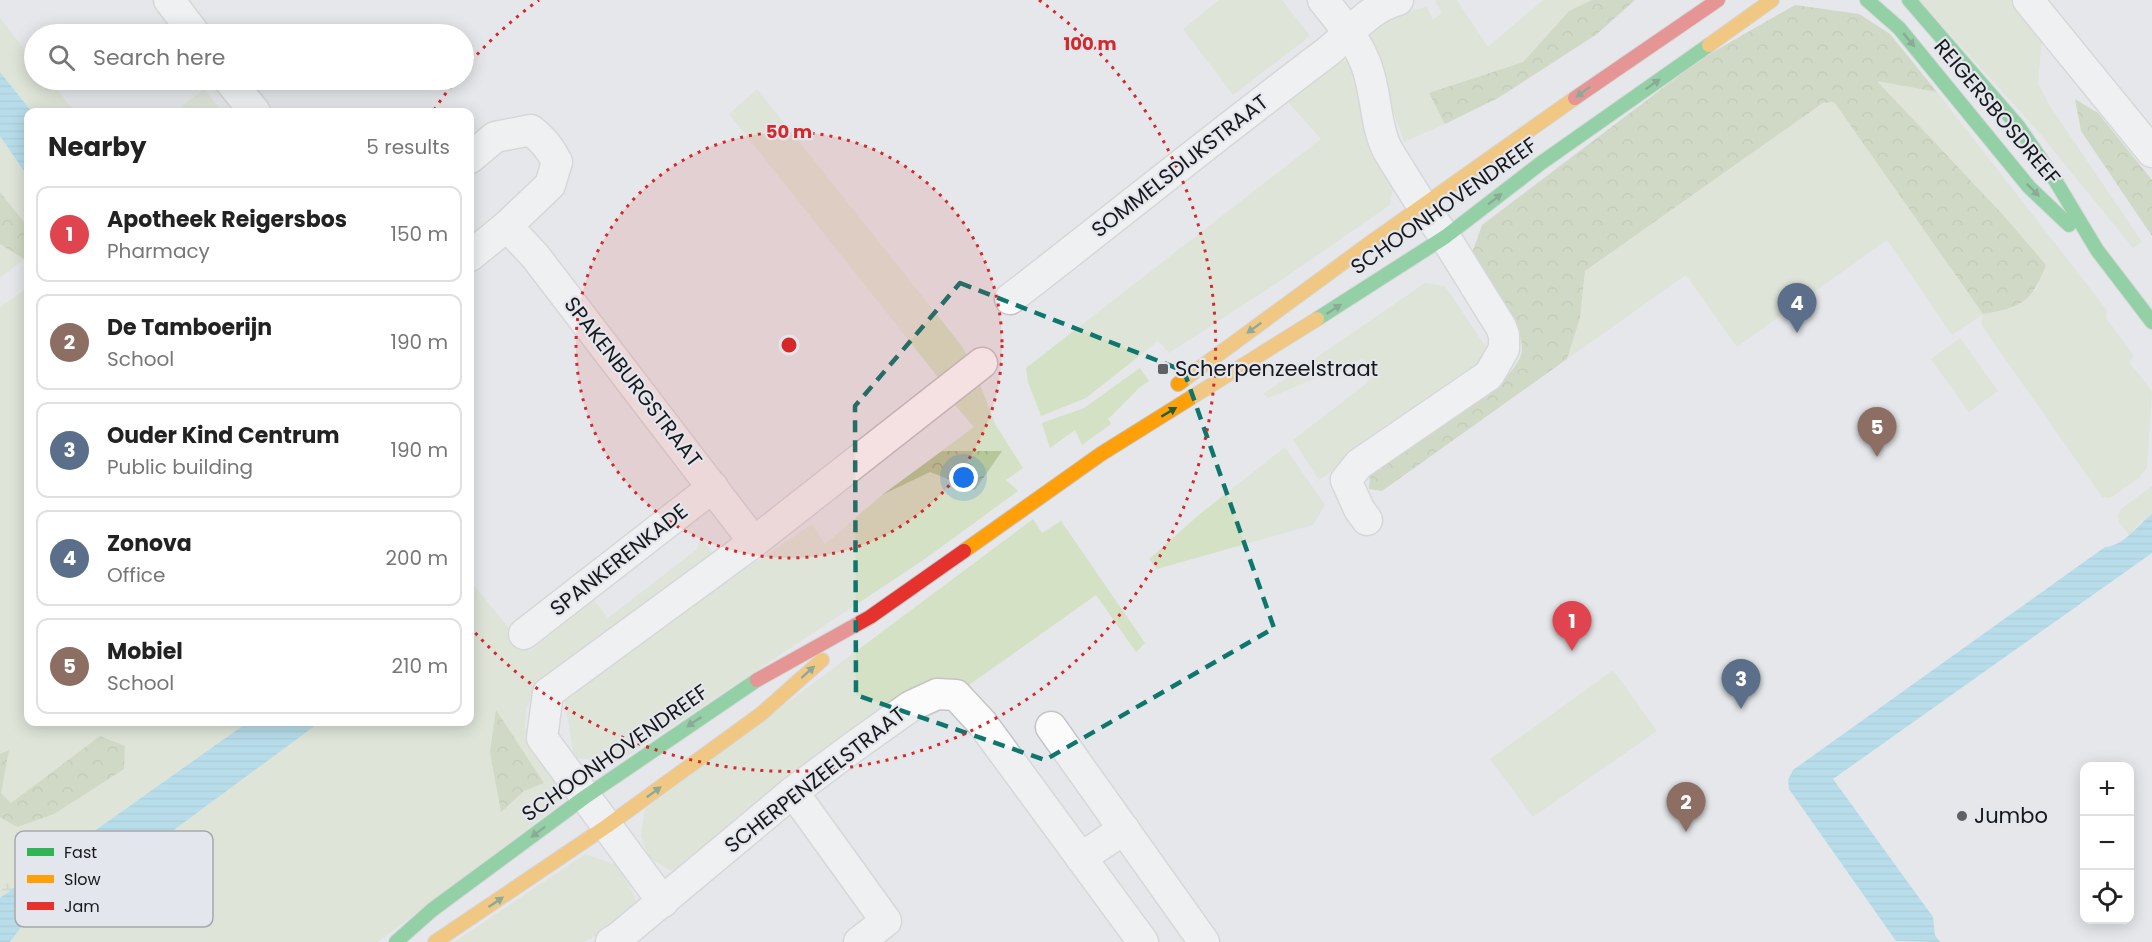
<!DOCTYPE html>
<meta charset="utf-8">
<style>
:root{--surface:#fff;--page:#f6f6f6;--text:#222;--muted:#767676;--line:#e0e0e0;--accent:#5f6063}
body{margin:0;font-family:Poppins,sans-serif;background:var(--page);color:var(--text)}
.controls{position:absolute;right:18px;bottom:18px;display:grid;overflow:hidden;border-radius:12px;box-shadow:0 3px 15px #0003}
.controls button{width:54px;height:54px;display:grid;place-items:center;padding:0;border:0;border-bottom:2px solid var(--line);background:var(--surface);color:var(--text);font:30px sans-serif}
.you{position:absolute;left:964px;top:478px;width:21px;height:21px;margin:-15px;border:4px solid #fff;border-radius:50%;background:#1a73e8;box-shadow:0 0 0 9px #1a73e833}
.badge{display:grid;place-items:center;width:39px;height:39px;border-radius:50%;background:var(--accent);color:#fff;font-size:20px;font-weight:700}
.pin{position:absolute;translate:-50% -50px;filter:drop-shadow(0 2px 3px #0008)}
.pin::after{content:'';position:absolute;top:32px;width:21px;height:18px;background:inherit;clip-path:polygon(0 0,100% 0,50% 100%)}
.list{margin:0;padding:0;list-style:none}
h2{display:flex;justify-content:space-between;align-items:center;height:78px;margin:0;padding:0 24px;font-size:26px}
h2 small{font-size:20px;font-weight:400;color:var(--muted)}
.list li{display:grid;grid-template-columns:39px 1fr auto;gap:18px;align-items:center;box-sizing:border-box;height:96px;margin:0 12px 12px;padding:0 12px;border:2px solid var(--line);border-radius:12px}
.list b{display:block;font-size:22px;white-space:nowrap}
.list p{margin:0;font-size:20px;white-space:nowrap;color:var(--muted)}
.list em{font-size:20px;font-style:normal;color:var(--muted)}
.icon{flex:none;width:33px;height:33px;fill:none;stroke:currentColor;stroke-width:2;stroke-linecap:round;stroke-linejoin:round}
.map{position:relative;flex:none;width:2152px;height:942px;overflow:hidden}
.search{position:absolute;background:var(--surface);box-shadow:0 3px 15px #0003;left:24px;top:24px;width:450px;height:66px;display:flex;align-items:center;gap:15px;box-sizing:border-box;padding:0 21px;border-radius:33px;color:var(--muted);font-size:22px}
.panel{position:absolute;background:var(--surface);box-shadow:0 3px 15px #0003;left:24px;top:108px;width:450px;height:618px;border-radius:12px}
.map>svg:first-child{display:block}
</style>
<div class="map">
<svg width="2152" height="942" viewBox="0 0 2152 942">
<defs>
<pattern id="forest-crowns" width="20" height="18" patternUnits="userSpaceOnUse" patternTransform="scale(1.5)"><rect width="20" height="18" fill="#b6c79a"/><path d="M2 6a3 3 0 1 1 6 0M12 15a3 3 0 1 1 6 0" fill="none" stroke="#9caa84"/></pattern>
<pattern id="wetland-marsh" width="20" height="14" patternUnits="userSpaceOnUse" patternTransform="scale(1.5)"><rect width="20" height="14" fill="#d4e1c4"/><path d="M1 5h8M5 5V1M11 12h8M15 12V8" fill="none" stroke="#b5c0a8"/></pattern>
<pattern id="water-rules" width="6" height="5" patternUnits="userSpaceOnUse" patternTransform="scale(1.5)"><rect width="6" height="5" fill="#7fd1eb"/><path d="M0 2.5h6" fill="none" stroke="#6db3c9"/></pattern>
</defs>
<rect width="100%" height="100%" fill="#e5e7ea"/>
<g fill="#d4e1c4">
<path d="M 1219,0 L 1282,0 L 1310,36 L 1233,95 L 1183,29 Z"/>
<path d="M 1438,0 L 1457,0 L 1488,47 L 1543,0 L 1592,0 L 1569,11 L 1523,62 L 1430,93 L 1445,124 L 1404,142 L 1368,38 L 1383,17 L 1427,7 L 1433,20 L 1442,13 L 1435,1 Z"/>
<path d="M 1919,0 L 2013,0 L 2042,39 L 2038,83 L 2050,106 L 2142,242 L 2133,248 L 2036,129 Z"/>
<path d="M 0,18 L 34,62 L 34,80 L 49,80 L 75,112 L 32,112 L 0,72 Z"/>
<path d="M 1340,60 L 1356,63 L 1363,80 L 1367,141 L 1394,183 L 1390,205 L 1283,279 L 1169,353 L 1158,341 L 1086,398 L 1041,416 L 1028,382 L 1026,368 L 1321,139 L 1288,102 L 1273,113 L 1270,110 Z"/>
<path d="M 1876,80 L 1937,92 L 2107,310 L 2106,318 L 2134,356 L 2129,362 L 2152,391 L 2147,467 L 2139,478 L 2110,498 L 2102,497 L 1982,326 L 1982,315 L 1952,335 L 1887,240 L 1737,347 L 1686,275 L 1567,359 L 1580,318 L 1585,271 L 1823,103 L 1834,102 L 1983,314 L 2036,290 L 2045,265 L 2005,217 Z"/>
<path d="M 204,89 L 218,107 L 210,112 L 175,112 Z"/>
<path d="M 757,89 L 961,345 L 972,365 L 945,386 L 729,114 Z"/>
<path d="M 0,136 L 28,177 L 28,227 L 0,192 Z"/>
<path d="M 0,244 L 24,259 L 0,278 Z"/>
<path d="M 1425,283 L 1445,286 L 1488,350 L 1476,370 L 1319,480 L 1293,440 L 1367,383 L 1375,367 L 1362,359 L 1268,398 L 1263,394 Z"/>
<path d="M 28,287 L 28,722 L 248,722 L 0,898 L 0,307 Z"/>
<path d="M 1960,338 L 1998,391 L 1969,412 L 1931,359 Z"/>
<path d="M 1140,368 L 1149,381 L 1139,388 L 1108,419 L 1111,424 L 1082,445 L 1075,430 L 1050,448 L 1042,423 L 1084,408 Z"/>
<path d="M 976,373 L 995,424 L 1023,468 L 1006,480 L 1018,491 L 922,561 L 618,762 L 574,758 L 564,695 L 591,674 L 812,524 L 825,544 L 882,495 L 974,427 L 948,397 Z"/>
<path d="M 1285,447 L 1325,505 L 1313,525 L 1157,569 L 1149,559 L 1200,514 Z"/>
<path d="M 2152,486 L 2152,514 L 2138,524 L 2130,536 L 2119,522 L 2118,515 L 2121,509 Z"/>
<path d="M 1033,519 L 1042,533 L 1061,521 L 1145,643 L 1136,652 L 1096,595 L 962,690 L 696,862 L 671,871 L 648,857 L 641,836 L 645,809 Z"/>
<path d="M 701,537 L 716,558 L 536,688 L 526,709 L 525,729 L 563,773 L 556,807 L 378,942 L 10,942 L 22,926 L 82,898 L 320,722 L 470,722 L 470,581 L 529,652 L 594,600 L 608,618 L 697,549 Z"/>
<path d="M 1613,670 L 1657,731 L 1533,817 L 1490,759 Z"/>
<path d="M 585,854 L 617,865 L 629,884 L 639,908 L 608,930 L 584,942 L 454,942 Z"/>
</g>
<g fill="url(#forest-crowns)">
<path d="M 1592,0 L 1635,0 L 1597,34 L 1498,98 L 1445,124 L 1429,93 L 1523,62 L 1569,11 Z"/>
<path d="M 1795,5 L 1859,14 L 1890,34 L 1937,92 L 1877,81 L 2005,217 L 2046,265 C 2031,303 2022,307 1983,314 L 1834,102 L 1823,103 L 1585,271 L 1580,318 L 1567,359 L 1382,491 L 1369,489 L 1370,475 L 1493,390 C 1503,380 1522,363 1522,349 C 1523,321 1486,279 1471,256 L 1482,225 L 1701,59 Z"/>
<path d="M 2075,99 L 2098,113 L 2152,180 L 2152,236 L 2081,131 Z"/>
<path d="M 0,192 L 28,227 L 28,255 L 24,259 L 0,244 Z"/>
<path d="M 942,451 L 1002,451 L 975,490 L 930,472 L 882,495 Z"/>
<path d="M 496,710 L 544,783 L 524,791 L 501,812 L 490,752 Z"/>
<path d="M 100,736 L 125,746 L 124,769 L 54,814 L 17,827 L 0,817 L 0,754 L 9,750 L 1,793 L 11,803 Z"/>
</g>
<path fill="url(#wetland-marsh)" d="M 46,870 L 0,898 L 0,873 L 8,877 Z"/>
<g fill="url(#water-rules)">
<path d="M 0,72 L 32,112 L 28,112 L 28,177 L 0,136 Z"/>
<path d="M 2152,514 L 2152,553 L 1833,779 L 1933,917 L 1935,935 L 1940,942 L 1896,941 L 1789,789 L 1788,780 L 1793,770 L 2105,547 C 2126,545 2136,526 2152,514 Z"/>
<path d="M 248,722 L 320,722 L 82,898 L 22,926 L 10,942 L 0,942 L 0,898 Z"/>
</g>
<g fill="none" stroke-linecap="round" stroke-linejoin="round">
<g stroke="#c3c4c6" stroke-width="33">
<g id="street">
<path d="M 169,0 L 195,34"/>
<path d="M 1323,0 C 1338,19 1356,39 1365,62 C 1377,90 1374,124 1388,151 L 1423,207 L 1445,237 L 1501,327 L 1504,335 L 1504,349 L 1489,375 L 1359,464 L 1346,480 L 1359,509 L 1367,520"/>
<path d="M 2028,0 L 2152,152"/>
<path d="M 229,80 L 255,112"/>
<path d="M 470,158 L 495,137 L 531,130 C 543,140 550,148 557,162 L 550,185 L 507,226"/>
<path d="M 470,256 L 507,226 L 535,256 L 754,542 L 548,693 L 542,738 L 663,902"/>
<path d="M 1010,299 C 1115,218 1217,135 1322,56 C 1347,38 1367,8 1398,0"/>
<path d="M 754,542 L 982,363"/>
<path d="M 524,634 L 713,487"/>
<path d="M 1051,727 L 1204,942"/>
<path d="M 793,792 L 886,921 L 859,942"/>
<path d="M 1081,858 L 1124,829"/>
<path d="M 611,942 L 618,938 L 793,792 L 852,748 L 911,706 L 937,694 L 956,695 L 982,723 L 1143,942"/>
</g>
</g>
<g stroke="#c3c4c6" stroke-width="16">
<g id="fast">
<path d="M 1867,0 L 1899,28 L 2029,187 L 2069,225"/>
<path d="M 1909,0 L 2018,126 L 2055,180 L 2097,250 L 2152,322"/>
<path d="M 1317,319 L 1445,237 L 1541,163 L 1709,45"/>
<path d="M 396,942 L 432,910 L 585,797 L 757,680"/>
</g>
</g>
<g stroke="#c3c4c6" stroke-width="16">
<g id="slow">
<path d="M 1709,45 L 1772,0"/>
<path d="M 1178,384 L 1370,243 L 1575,98"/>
<path d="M 964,551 L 1101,454 L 1317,319"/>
<path d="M 435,942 L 607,826 L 761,714 L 822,660"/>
</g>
</g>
<g stroke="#c3c4c6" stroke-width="16">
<g id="jam">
<path d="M 1575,98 L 1718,0"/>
<path d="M 757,680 L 870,617 L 964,551"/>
</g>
</g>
<use href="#street" stroke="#fbfbfc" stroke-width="30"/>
<use href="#fast" stroke="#30b455" stroke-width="14"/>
<use href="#slow" stroke="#ff9f0a" stroke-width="14"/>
<use href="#jam" stroke="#e5322d" stroke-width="14"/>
</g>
<defs><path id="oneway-solid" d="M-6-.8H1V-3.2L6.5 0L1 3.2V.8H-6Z" transform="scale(1.5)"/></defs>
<g fill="#225e35">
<use href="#oneway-solid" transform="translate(1909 40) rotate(50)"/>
<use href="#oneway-solid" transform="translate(1653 84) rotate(-35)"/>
<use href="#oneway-solid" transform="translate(1583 92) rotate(144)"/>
<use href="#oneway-solid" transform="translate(2033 190) rotate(45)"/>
<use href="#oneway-solid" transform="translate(1495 199) rotate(-38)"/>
<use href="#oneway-solid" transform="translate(1334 309) rotate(-33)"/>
<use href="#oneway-solid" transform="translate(1254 328) rotate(144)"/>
<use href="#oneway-solid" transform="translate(1169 412) rotate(-31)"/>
<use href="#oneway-solid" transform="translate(808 672) rotate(-42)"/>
<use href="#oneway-solid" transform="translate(694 722) rotate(146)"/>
<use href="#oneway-solid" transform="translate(654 792) rotate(-36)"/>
<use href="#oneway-solid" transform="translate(538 832) rotate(143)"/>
<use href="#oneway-solid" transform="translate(496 902) rotate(-34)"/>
</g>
<path d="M0 0H2152V942H0ZM 960,283 L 1184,371 L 1274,628 L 1045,760 L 856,695 L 855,406 Z" fill="#e5e7ea" fill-opacity=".55" fill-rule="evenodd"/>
<path fill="none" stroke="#0f766e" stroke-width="4.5" stroke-dasharray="12 8" stroke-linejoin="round" d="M 960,283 L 1184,371 L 1274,628 L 1045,760 L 856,695 L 855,406 Z"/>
<circle cx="789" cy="345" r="213" fill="#d62828" fill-opacity=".12"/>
<g fill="none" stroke="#d62828" stroke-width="3" stroke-dasharray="3 6">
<circle cx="789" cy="345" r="213"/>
<path d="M434 110A426 426 0 0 1 456 80M465 68A426 426 0 0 1 539 0M1039 0A426 426 0 1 1 470 627"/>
</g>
<g fill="#5f6063" stroke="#e3e6ec" stroke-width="2">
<rect x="1157" y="363" width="12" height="12" rx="3"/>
<circle cx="1962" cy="816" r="6"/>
</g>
<g text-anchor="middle" stroke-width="4.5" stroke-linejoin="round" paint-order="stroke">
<g font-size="21" fill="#17181a" stroke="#e3e6ec">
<text transform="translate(1997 112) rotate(50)" y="7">REIGERSBOSDREEF</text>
<text transform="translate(1180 166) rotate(-38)" y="7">SOMMELSDIJKSTRAAT</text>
<text transform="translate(1444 206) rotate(-35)" y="7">SCHOONHOVENDREEF</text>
<text transform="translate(633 382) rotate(52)" y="7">SPAKENBURGSTRAAT</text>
<text transform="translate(619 560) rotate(-38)" y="7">SPANKERENKADE</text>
<text transform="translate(615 753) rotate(-35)" y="7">SCHOONHOVENDREEF</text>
<text transform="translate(815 780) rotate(-38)" y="7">SCHERPENZEELSTRAAT</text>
</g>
<g font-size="21" fill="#17181a" stroke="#e3e6ec" text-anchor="start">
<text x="1175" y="376">Scherpenzeelstraat</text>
<text x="1974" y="823">Jumbo</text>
</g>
</g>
<rect x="15" y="831" width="198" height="96" rx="9" fill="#e3e6ec" stroke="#a6a8ad" stroke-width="1.5"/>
<rect x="27" y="848" width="27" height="8" fill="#30b455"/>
<rect x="27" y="875" width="27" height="8" fill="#ff9f0a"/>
<rect x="27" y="902" width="27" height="8" fill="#e5322d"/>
<g font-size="16" fill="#17181a">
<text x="64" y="858">Fast</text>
<text x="64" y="885">Slow</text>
<text x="64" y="912">Jam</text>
</g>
<circle cx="789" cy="345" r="9" fill="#d62828" stroke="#e3e6ec" stroke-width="3"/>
<g font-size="18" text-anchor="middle" font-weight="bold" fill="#d62828" stroke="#e3e6ec" stroke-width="4.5" stroke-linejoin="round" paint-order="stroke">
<text x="1090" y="50">100 m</text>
<text x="789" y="138">50 m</text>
</g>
</svg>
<div class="controls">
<button>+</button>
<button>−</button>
<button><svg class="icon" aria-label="locate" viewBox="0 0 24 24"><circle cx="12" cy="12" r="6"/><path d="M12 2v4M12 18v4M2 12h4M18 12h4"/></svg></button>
</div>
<div class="you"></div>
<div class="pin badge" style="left:1572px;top:651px;background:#e0444e">1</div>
<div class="pin badge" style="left:1686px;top:832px;background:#8d6e63">2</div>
<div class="pin badge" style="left:1741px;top:709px;background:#5c6f8a">3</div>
<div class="pin badge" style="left:1797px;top:333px;background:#5c6f8a">4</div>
<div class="pin badge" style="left:1877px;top:457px;background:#8d6e63">5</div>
<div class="search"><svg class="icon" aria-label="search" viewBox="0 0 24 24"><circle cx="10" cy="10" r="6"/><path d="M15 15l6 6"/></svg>Search here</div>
<section class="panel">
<h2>Nearby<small>5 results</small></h2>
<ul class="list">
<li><span class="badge" style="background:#e0444e">1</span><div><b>Apotheek Reigersbos</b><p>Pharmacy</p></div><em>150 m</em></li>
<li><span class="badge" style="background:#8d6e63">2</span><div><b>De Tamboerijn</b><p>School</p></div><em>190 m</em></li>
<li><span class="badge" style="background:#5c6f8a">3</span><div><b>Ouder Kind Centrum</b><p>Public building</p></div><em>190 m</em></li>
<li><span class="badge" style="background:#5c6f8a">4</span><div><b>Zonova</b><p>Office</p></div><em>200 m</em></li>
<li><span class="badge" style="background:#8d6e63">5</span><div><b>Mobiel</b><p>School</p></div><em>210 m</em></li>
</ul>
</section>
</div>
